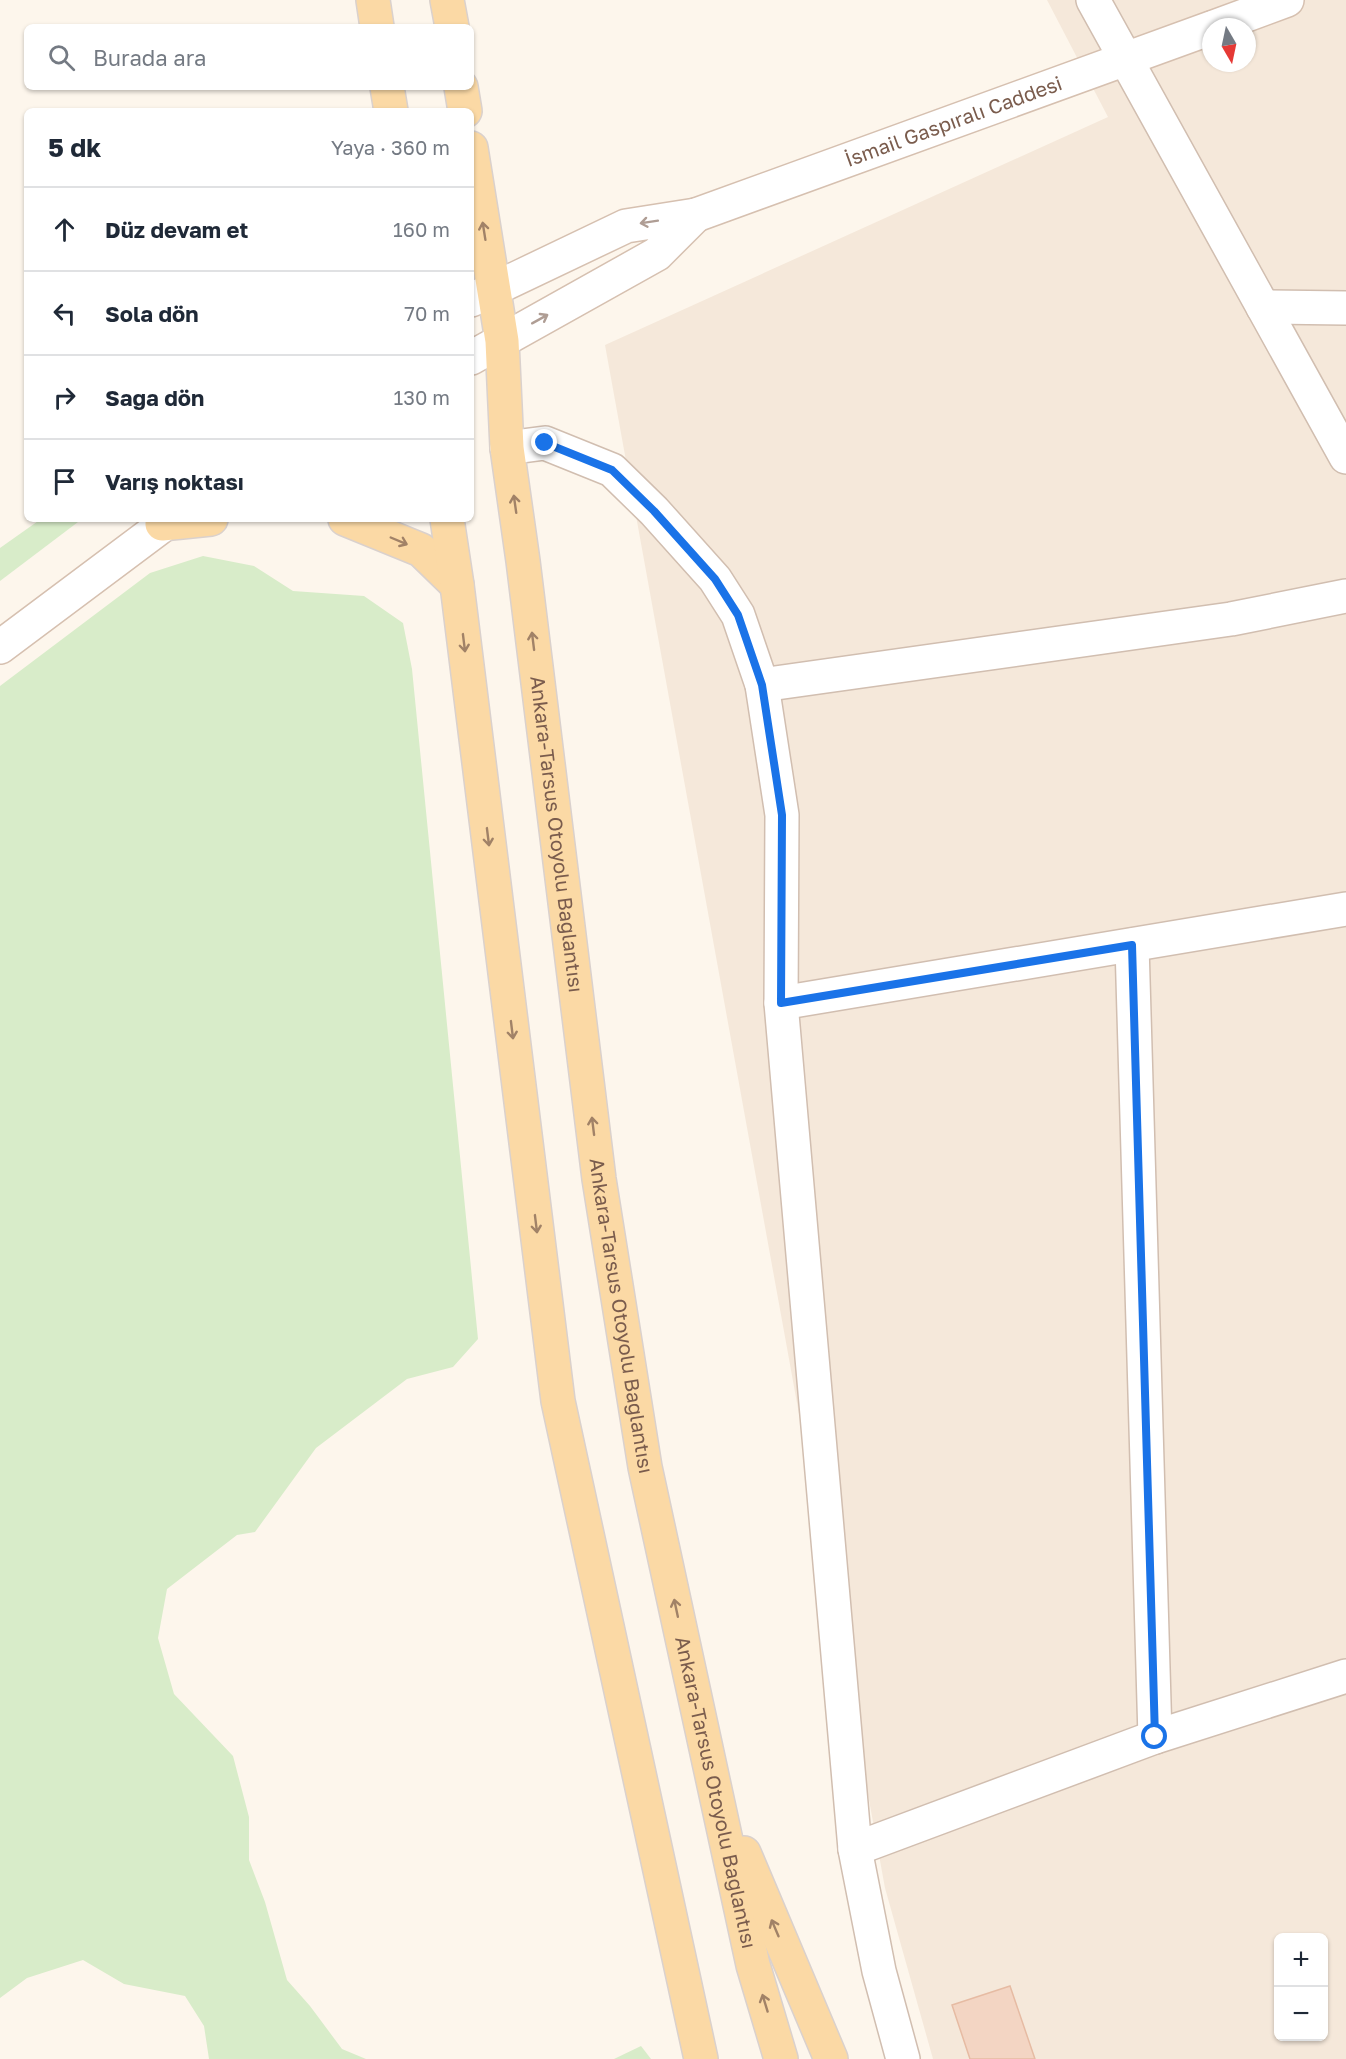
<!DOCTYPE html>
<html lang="tr">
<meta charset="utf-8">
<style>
:root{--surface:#fff;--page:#f2f2f3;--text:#1f2937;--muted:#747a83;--line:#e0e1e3}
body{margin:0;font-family:"Golos Text",sans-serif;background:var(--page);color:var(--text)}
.controls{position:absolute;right:18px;bottom:18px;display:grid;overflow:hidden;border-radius:9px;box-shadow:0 2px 4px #0004}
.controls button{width:54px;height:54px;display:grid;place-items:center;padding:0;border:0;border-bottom:2px solid var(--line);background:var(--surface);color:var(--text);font:30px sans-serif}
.compass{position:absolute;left:1202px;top:18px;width:54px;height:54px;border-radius:50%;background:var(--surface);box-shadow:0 2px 4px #0004;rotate:171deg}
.stop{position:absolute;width:18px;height:18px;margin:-14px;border:4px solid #1a73e8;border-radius:50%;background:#fff}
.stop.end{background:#1a73e8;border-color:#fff;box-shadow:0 2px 6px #0008}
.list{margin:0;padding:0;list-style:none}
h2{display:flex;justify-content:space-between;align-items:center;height:78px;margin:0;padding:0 24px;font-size:26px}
h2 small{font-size:20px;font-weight:400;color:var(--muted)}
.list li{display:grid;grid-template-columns:39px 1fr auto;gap:18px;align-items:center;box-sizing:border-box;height:84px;padding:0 24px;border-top:2px solid var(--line)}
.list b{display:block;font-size:22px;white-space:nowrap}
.list em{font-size:20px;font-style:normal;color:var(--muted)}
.icon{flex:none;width:33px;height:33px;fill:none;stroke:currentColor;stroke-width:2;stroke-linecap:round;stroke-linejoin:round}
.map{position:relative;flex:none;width:1346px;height:2059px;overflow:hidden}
.search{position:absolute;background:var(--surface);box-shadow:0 2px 4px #0004;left:24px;top:24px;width:450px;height:66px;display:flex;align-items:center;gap:15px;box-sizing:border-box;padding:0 21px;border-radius:9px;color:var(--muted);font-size:22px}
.panel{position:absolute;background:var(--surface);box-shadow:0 2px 4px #0004;left:24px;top:108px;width:450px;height:414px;border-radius:9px}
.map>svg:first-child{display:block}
</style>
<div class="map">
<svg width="1346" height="2059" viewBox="0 0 1346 2059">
<rect width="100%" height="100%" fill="#fdf6ec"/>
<path fill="#f5e8da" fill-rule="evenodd" d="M 1047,0 L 1346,0 L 1346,2059 L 933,2059 L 885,1888 L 605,345 L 1108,117 ZM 1211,27 L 1247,27 L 1247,63 L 1211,63 ZM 1278,1938 L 1324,1938 L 1324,2036 L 1278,2036 Z"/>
<g fill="#d8ecc9">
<path d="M 41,519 L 82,519 L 0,581 L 0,548 Z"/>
<path d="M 203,556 L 254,566 L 293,591 L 364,596 L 403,623 L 412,669 L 478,1339 L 453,1367 L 407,1379 L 316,1448 L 255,1532 L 237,1535 L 167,1589 L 158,1638 L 174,1694 L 233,1756 L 249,1817 L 249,1860 L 265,1902 L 287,1980 L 310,2006 L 342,2049 L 366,2059 L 209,2059 L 204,2026 L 185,1996 L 124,1984 L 83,1960 L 27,1978 L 0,1998 L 0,686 L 150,573 Z"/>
<path d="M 641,2046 L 651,2059 L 614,2059 Z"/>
</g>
<path fill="#f3d5c3" stroke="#e6bba3" stroke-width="1.5" d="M 1010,1986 L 1035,2059 L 970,2059 L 952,2005 Z"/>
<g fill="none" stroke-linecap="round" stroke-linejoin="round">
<g stroke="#d1beb0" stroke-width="36">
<g id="minor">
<path d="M 1093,0 L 1346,457"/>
<path d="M 1263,307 L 1346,308"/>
<path d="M 507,448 L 545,443 L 612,470 L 654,511 L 715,579 L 738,615 L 762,685 L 782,815 L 781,1003 L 855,1849 L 879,1971 L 903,2059"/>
<path d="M 762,685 L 1231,619 L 1346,596"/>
<path d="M 1132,945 L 1155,1737"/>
<path d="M 781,1003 L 1346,909"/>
<path d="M 855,1849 L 1155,1737 L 1346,1676"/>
</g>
</g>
<g stroke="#d6c0b0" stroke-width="36">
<g id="secondary">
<path d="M 1214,27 L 1287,0"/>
<path id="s1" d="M 696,215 L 1211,28"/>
<path d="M 471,300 L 626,226 L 696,215 L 657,254 L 471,358"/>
<path d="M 0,647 L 171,519"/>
</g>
</g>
<g stroke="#dad1cd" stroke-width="36">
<g id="primary">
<path d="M 373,0 L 377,27"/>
<path d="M 447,0 L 452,27"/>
<path d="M 387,87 L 391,111"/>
<path d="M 461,87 L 465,111"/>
<path id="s2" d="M 471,148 L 502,341 L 507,448 L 523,561 L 599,1179 L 645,1467 L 753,1965 L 781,2059"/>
<path d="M 345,519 L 421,550 L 457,585"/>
<path d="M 447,519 L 457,585 L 558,1401 L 701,2059"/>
<path d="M 162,524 L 211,519"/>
<path d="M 744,1853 L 831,2059"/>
</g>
</g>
<use href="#minor" stroke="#fff" stroke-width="33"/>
<use href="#secondary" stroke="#fff" stroke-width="33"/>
<use href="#primary" stroke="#fbd9a5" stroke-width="33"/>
</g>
<defs><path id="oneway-shaft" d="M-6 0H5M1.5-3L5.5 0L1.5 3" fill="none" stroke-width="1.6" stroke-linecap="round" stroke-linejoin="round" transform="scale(1.5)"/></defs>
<g stroke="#af9d94">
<use href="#oneway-shaft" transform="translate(649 222) rotate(171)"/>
<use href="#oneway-shaft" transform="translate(540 319) rotate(-29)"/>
</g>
<g stroke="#a18267">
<use href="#oneway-shaft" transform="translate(484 231) rotate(-99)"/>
<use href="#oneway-shaft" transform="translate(515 504) rotate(-98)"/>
<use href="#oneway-shaft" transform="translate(399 541) rotate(23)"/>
<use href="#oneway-shaft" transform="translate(533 641) rotate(-97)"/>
<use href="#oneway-shaft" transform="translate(464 643) rotate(83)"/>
<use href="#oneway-shaft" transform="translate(488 837) rotate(83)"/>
<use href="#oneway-shaft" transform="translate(512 1030) rotate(83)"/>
<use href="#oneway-shaft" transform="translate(593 1126) rotate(-97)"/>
<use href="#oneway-shaft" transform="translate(536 1224) rotate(83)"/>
<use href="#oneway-shaft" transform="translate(676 1608) rotate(-102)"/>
<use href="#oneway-shaft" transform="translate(775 1928) rotate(-113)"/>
<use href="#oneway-shaft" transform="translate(765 2003) rotate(-107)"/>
</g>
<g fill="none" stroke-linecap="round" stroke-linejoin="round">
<path stroke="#1a73e8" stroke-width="8" d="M 545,443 L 612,470 L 654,511 L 715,579 L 738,615 L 762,685 L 782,815 L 781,1003 L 1132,945 L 1155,1737"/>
</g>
<g text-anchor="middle" stroke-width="6" stroke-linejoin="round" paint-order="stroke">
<g font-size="20" fill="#7a5c4d" stroke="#fffaf3">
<text dy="7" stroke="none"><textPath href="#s1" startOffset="274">İsmail Gaspıralı Caddesi</textPath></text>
<text dy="7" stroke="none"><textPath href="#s2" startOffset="692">Ankara-Tarsus Otoyolu Bağlantısı</textPath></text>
<text dy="7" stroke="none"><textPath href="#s2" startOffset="1178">Ankara-Tarsus Otoyolu Bağlantısı</textPath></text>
<text dy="7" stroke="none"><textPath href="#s2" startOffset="1664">Ankara-Tarsus Otoyolu Bağlantısı</textPath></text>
</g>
</g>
</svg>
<div class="controls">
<button>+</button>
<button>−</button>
</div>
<svg class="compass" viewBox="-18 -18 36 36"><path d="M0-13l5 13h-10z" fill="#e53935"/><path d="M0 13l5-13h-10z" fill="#747a83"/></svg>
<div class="stop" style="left:1155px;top:1737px"></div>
<div class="stop end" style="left:545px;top:443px"></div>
<div class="search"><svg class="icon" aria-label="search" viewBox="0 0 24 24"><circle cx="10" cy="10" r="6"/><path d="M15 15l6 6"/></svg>Burada ara</div>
<section class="panel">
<h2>5 dk<small>Yaya · 360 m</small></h2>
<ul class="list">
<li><svg class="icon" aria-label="ahead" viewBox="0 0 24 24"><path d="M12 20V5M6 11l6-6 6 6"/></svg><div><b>Düz devam et</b></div><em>160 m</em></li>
<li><svg class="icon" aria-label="left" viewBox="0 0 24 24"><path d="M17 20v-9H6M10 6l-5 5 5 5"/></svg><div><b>Sola dön</b></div><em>70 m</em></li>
<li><svg class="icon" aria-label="right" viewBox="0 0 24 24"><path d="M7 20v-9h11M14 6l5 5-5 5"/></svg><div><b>Sağa dön</b></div><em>130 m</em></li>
<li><svg class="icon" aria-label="arrive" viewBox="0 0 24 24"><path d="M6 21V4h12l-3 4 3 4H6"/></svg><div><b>Varış noktası</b></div></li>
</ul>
</section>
</div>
